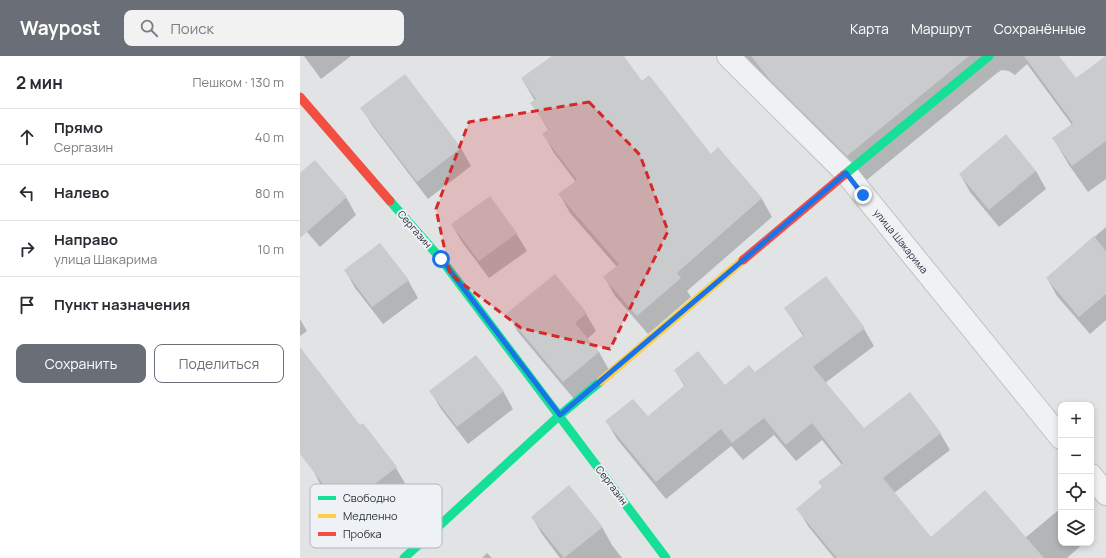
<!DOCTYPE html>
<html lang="ru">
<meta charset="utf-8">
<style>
:root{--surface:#fff;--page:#f2f2f3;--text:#2b2b33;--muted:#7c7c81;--line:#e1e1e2;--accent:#6a6f77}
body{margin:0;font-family:Manrope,sans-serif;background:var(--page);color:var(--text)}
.controls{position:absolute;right:12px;bottom:12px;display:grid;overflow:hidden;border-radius:8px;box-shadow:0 2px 6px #0003}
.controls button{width:36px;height:36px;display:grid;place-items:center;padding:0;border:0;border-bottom:1px solid var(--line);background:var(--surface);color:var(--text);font:20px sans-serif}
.stop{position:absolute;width:12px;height:12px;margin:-9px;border:3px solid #1a73e8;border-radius:50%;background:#fff}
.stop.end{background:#1a73e8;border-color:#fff;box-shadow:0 1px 4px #0008}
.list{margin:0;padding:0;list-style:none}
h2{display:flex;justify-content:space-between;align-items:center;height:52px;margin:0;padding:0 16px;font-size:17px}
h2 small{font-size:13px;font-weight:400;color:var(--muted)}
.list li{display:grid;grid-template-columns:26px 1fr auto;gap:12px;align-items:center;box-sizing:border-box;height:56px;padding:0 16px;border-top:1px solid var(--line)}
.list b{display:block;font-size:15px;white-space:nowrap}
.list p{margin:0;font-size:13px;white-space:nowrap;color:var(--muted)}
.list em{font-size:13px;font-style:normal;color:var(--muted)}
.actions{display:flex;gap:8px;padding:12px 16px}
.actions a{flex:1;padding:9px 0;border:1px solid var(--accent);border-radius:8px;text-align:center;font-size:14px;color:var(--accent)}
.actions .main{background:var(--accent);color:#fff}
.icon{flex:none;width:22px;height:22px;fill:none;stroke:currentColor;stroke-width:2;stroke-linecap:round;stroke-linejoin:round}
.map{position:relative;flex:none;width:806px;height:502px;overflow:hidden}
header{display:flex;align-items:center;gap:24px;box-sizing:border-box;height:56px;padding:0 20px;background:var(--accent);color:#fff}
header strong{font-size:19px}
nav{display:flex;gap:22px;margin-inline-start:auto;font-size:14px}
.search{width:280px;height:36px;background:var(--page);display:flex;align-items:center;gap:10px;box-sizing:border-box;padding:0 14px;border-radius:8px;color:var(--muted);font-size:15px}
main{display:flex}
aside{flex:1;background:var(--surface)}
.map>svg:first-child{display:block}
</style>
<header>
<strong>Waypost</strong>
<div class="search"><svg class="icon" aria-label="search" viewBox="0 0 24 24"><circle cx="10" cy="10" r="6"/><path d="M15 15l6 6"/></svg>Поиск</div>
<nav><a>Карта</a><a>Маршрут</a><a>Сохранённые</a></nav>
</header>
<main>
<aside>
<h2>2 мин<small>Пешком · 130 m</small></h2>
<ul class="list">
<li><svg class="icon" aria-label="ahead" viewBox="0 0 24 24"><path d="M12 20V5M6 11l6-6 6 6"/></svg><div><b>Прямо</b><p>Сергазин</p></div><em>40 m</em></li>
<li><svg class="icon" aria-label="left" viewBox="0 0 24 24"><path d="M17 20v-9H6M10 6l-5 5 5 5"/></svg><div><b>Налево</b></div><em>80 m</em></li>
<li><svg class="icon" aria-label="right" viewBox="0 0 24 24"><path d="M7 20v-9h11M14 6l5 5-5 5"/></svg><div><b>Направо</b><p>улица Шакарима</p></div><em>10 m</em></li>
<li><svg class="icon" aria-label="arrive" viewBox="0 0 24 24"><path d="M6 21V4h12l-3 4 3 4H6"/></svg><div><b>Пункт назначения</b></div></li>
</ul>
<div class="actions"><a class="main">Сохранить</a><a>Поделиться</a></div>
</aside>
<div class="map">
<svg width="806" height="502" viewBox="0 0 806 502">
<rect width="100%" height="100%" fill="#e1e3e5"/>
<g fill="#0003">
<path d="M 4,0 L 51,0 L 21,23 Z"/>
<path d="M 253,0 L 322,0 L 341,26 L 411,99 L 418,93 L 462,143 L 472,161 L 387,235 L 391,241 L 348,278 L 315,240 L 305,222 L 317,211 L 270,157 L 260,139 L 276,126 L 254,97 L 244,79 L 249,75 L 232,47 L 235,45 L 222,23 Z"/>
<path d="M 445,0 L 758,0 L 775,24 L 806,0 L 806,123 L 788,136 L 769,109 L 753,82 L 772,69 L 727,8 L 715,19 L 709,15 L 702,14 L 697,17 L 563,127 L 487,52 Z"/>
<path d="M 105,19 L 161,92 L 171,110 L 128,143 L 72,69 L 62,52 Z"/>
<path d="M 736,115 L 746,133 L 699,171 L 670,136 L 660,118 Z"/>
<path d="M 0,119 L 46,141 L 56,159 L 20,191 L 0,168 Z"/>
<path d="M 152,169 L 216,177 L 227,195 L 189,222 L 162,186 Z"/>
<path d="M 806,171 L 806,264 L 790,278 L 757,240 L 747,222 Z"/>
<path d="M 45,214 L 108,224 L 118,242 L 83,268 L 55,232 Z"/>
<path d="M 255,220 L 286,258 L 296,275 L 287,283 L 299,296 L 309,314 L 274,343 L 218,276 L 208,258 Z"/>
<path d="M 526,222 L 564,273 L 574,290 L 525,327 L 564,374 L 640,377 L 650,394 L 594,437 L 631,482 L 725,482 L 761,452 L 761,487 L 784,487 L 767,502 L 534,502 L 508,470 L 498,453 L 523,432 L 542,409 L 522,384 L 496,405 L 474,379 L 443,404 L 431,390 L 366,443 L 317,383 L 307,366 L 348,361 L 385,331 L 375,314 L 425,330 L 454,317 L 503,280 L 485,252 Z"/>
<path d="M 0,263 L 7,275 L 0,280 Z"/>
<path d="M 0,293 L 60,370 L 96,412 L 106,429 L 52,470 L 19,426 L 0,387 Z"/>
<path d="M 203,335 L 213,353 L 168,388 L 141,353 L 131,336 Z"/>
<path d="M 232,461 L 302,471 L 312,489 L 322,502 L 260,502 L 242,478 Z"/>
<path d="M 187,497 L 192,502 L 182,502 Z"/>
</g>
<g fill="#c9cbcd">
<path d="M 252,0 L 324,0 L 342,25 L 349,19 L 411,98 L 418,91 L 462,142 L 377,217 L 381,222 L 337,260 L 303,221 L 319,208 L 258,138 L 277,124 L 242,78 L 249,73 L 230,47 L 236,43 L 221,22 Z"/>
<path d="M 451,0 L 669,0 L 547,100 L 471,25 Z"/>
<path d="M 724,0 L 759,0 L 776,22 L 806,0 L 806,85 L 772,110 L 752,82 L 773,67 Z"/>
<path d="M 105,18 L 161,92 L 117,126 L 60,52 Z"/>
<path d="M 706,78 L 736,115 L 689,154 L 659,118 Z"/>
<path d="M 15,104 L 47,141 L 0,182 L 0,117 Z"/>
<path d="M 190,140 L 217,177 L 179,205 L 151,168 Z"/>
<path d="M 794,180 L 806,195 L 806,238 L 779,261 L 746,222 Z"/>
<path d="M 80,187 L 109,224 L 72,251 L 44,214 Z"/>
<path d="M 255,218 L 287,257 L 275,267 L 299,296 L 263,326 L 206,258 Z"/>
<path d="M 526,220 L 565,272 L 513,311 L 564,372 L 610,336 L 641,377 L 583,422 L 631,481 L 685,434 L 744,502 L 537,502 L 496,453 L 522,431 L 518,426 L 543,407 L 512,367 L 486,389 L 464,362 L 432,387 L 421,373 L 356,426 L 305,365 L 333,343 L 348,360 L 385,329 L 374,314 L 398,295 L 425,329 L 449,309 L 455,316 L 504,279 L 484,252 Z"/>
<path d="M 0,291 L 60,369 L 63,367 L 97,411 L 42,453 L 0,398 Z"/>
<path d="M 176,299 L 204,335 L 157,371 L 129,335 Z"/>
<path d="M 269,429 L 303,471 L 264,502 L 231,461 Z"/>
</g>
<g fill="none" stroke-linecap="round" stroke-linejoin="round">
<g stroke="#bfc1c3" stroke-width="24">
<g id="street">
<path d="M 428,0 L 546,117 L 761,382"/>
<path d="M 791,419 L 806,438"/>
</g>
</g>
<use href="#street" stroke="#eff1f2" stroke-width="22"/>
<g stroke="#16e098" stroke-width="9">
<path d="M 544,119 L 689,0"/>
<path d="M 90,145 L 141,203 L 366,502"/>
<path d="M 104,502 L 260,359 L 301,325"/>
</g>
<path stroke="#ffcf43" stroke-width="9" d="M 301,325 L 443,204"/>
<g stroke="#f24e42" stroke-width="9">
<path d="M 0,41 L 90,145"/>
<path d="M 443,204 L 544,119"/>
</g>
</g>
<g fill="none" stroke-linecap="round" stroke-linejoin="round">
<path stroke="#1a73e8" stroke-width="5" d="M 141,203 L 260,359 L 546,117 L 563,139"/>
</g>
<path fill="#d62828" fill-opacity="0.2" stroke="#d62828" stroke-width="3" stroke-dasharray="8 5" stroke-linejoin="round" d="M 289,46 L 340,99 L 368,175 L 310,293 L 221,272 L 150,218 L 136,153 L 169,66 Z"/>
<g text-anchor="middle" stroke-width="4" stroke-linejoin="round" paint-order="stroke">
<g font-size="10" fill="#2a303c" stroke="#eef1f5">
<text transform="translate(115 173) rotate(49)" y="4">Сергазин</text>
<text transform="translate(601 185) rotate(51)" y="4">улица Шакарима</text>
<text transform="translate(312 429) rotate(53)" y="4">Сергазин</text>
</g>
</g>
<rect x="10" y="428" width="132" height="64" rx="6" fill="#eef1f5" stroke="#b3b7be" stroke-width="1"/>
<rect x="18" y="440" width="18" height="4" fill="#16e098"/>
<rect x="18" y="458" width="18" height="4" fill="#ffcf43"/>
<rect x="18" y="476" width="18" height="4" fill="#f24e42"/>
<g font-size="11" fill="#2a303c">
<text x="43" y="446">Свободно</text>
<text x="43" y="464">Медленно</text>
<text x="43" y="482">Пробка</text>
</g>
</svg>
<div class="controls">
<button>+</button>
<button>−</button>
<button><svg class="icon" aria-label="locate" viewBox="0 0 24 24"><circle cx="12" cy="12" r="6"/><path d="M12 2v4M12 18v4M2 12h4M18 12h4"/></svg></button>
<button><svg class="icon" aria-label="layers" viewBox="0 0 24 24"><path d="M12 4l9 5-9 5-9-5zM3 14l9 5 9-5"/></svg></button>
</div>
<div class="stop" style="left:141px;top:203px"></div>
<div class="stop end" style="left:563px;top:139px"></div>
</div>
</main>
